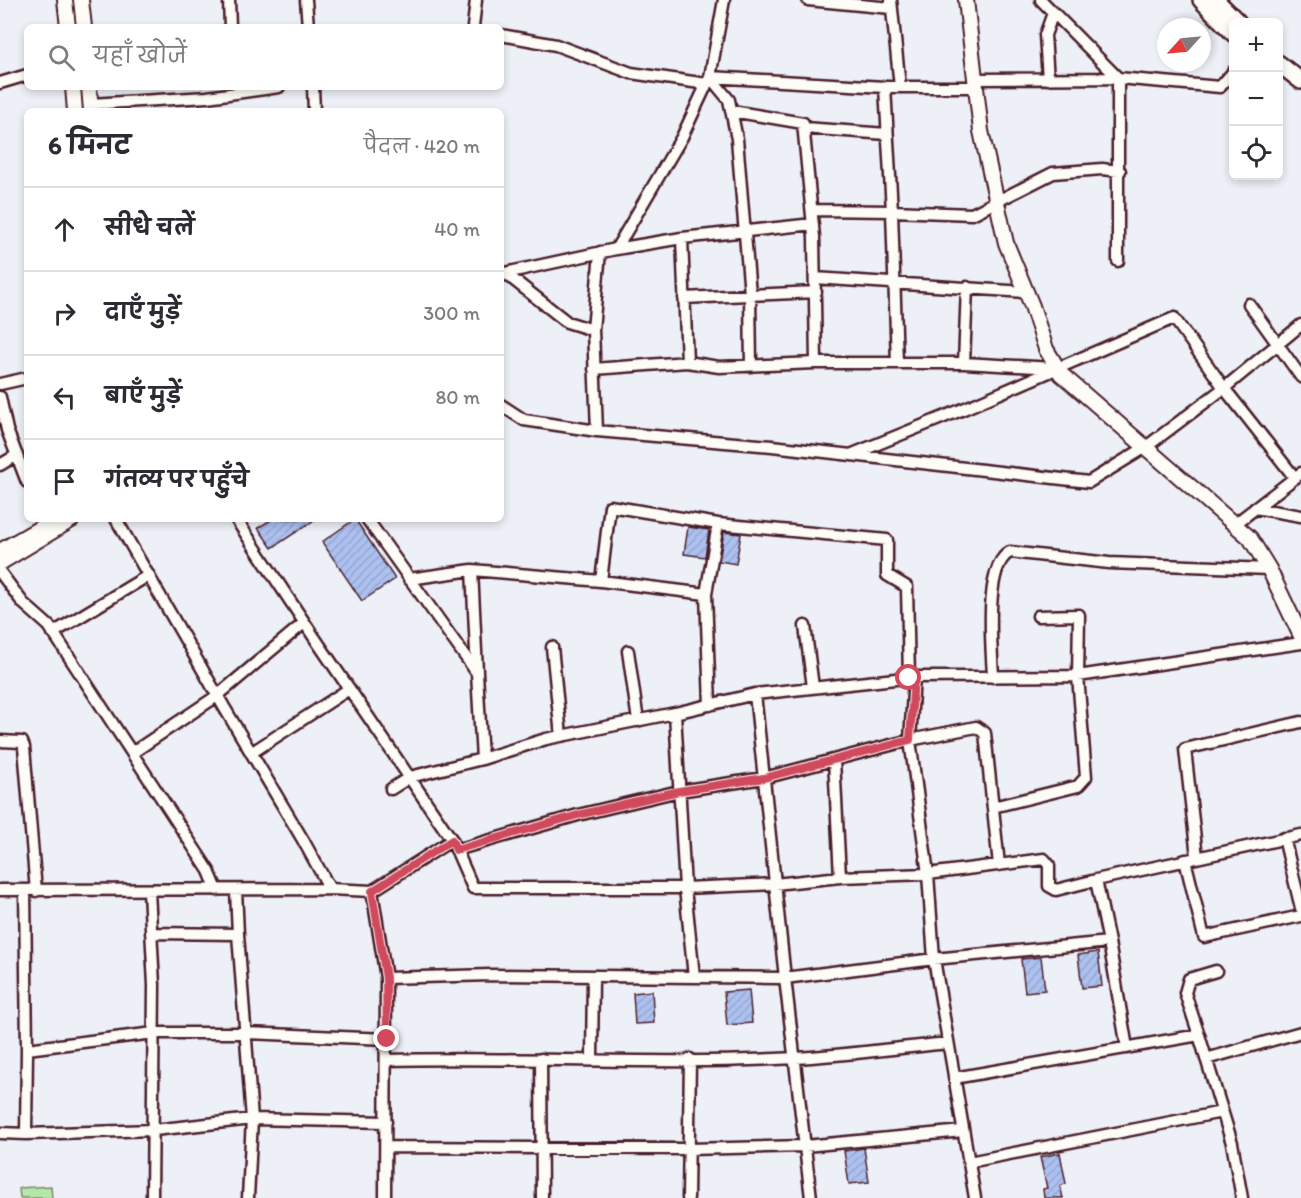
<!DOCTYPE html>
<html lang="hi">
<meta charset="utf-8">
<style>
body{margin:0;font-family:Itim,"Playpen Sans Deva",sans-serif;background:#f7f7f7;color:#2b2b33}
.controls{position:absolute;right:18px;top:18px;display:grid;overflow:hidden;border-radius:9px;box-shadow:0 3px 9px #0003}
.controls button{width:54px;height:54px;display:grid;place-items:center;padding:0;border:0;border-bottom:2px solid #e1e1e2;background:#fff;color:#2b2b33;font:30px sans-serif}
.compass{position:absolute;left:1157px;top:18px;width:54px;height:54px;border-radius:50%;background:#fff;box-shadow:0 3px 9px #0003;rotate:243deg}
.stop{position:absolute;width:18px;height:18px;margin:-14px;border:4px solid #d1495b;border-radius:50%;background:#fff}
.stop.end{background:#d1495b;border-color:#fff;box-shadow:0 2px 6px #0008}
.list{margin:0;padding:0;list-style:none}
h2{display:flex;justify-content:space-between;align-items:center;height:78px;margin:0;padding:0 24px;font-size:26px}
h2 small{font-size:20px;font-weight:400;color:#7c7c81}
.list li{display:grid;grid-template-columns:39px 1fr auto;gap:18px;align-items:center;box-sizing:border-box;height:84px;padding:0 24px;border-top:2px solid #e1e1e2}
.list b{display:block;font-size:22px;white-space:nowrap}
.list em{font-size:20px;font-style:normal;color:#7c7c81}
.icon{flex:none;width:33px;height:33px;fill:none;stroke:currentColor;stroke-width:2;stroke-linecap:round;stroke-linejoin:round}
.map{position:relative;flex:none;width:1301px;height:1198px;overflow:hidden}
.search{position:absolute;background:#fff;box-shadow:0 3px 9px #0003;left:24px;top:24px;width:480px;height:66px;display:flex;align-items:center;gap:15px;box-sizing:border-box;padding:0 21px;border-radius:9px;color:#7c7c81;font-size:22px}
.panel{position:absolute;background:#fff;box-shadow:0 3px 9px #0003;left:24px;top:108px;width:480px;height:414px;border-radius:9px}
.map>svg:first-child{display:block}
.park{fill:#b4e8aa;stroke:#7f846a;stroke-width:1.5}
.building{fill:url(#building-hatch);stroke:#4a1f2b;stroke-width:1.5}
.lines{fill:none;stroke-linecap:round;stroke-linejoin:round}
.minor-casing{stroke:#4a1f2b;stroke-width:15}
.tertiary-casing{stroke:#4a1f2b;stroke-width:18}
.secondary-casing{stroke:#4a1f2b;stroke-width:20}
.minor{stroke:#fdfcf7;stroke-width:10}
.tertiary{stroke:#fdfcf7;stroke-width:14}
.secondary{stroke:#fdfcf7;stroke-width:15}
.route{stroke:#d1495b;stroke-width:8}
</style>
<div class="map">
<svg width="1301" height="1198" viewBox="0 0 1301 1198">
<defs>
<pattern id="building-hatch" width="6" height="6" patternUnits="userSpaceOnUse" patternTransform="scale(1.5)"><rect width="6" height="6" fill="#acc1f0"/><path d="M-1 1l2-2M0 6l6-6M5 7l2-2" fill="none" stroke="#96a5ce"/></pattern>
</defs>
<rect width="100%" height="100%" fill="#edf0f6"/>
<filter id="ink" filterUnits="userSpaceOnUse"><feTurbulence type="fractalNoise" baseFrequency=".0167" numOctaves="2"/><feDisplacementMap in="SourceGraphic" scale="12" xChannelSelector="R" yChannelSelector="G"/><feConvolveMatrix kernelMatrix="1 2 1 2 8 2 1 2 1" color-interpolation-filters="sRGB"/></filter>
<g filter="url(#ink)">
<path class="park" d="M51 1186 52 1198H20L19 1188Z"/>
<path class="building" d="M272 519H316L272 548 258 528Z
M355 519 395 579 362 601 322 542Z
M688 527 709 530 705 557 684 554Z
M724 532 741 534 736 564 719 561Z
M1098 952 1102 986 1082 988 1078 955Z
M1041 957 1045 990 1025 992 1021 959Z
M749 990 752 1023 727 1025 724 992Z
M652 991 654 1023 635 1024 633 993Z
M864 1148 869 1182 849 1184 844 1151Z
M1060 1153 1066 1184 1060 1185 1063 1198H1044L1043 1189 1047 1188 1040 1157Z"/>
<g class="lines">
<g class="minor-casing">
<path id="minor" d="M229 0 230 27
M306 0 308 27
M808 0 891 8
M891 0 900 87
M1041 0 1118 78V261
M473 27 476 0
M501 35 556 45 631 73 707 84
M710 77 729 100 737 139 750 294 751 366
M710 77 885 87
M974 79 1118 78 1220 87 1234 71
M1048 79 1045 35 1053 13
M0 83 27 75
M313 87 314 111
M90 104 207 97 279 87
M732 111 803 123 814 237 816 363
M804 128 887 134
M812 210 892 211 972 214 1053 173 1102 169 1120 171
M682 238 687 362
M616 249 682 238 813 224
M505 273 616 249 682 137 710 77 724 0
M501 275 505 273 567 322 593 330 597 431 772 446 1089 482 1146 447 1228 385 1301 325
M815 278 1026 292
M684 298 816 292
M1249 304 1301 377
M593 330 600 252
M897 363 892 211 885 87H975
M964 363 967 287
M594 369 687 362 719 367 816 363H964L1054 368
M0 384 27 378
M0 397 7 430 27 482
M501 405 524 420 597 431
M853 454 961 410 1174 318 1224 388 1295 478
M0 465 17 455
M1255 508 1301 516
M116 519 224 707 303 840 330 889 372 891 386 978 491 975 785 978 755 694 914 677 1078 676 1301 643
M236 519 314 637 452 840 372 891
M367 519 477 673 482 759 410 777 391 789
M1235 524 1301 473
M472 570 601 581 706 594 718 524 887 540V575L907 587 909 678
M0 572 23 603 49 626 209 871 217 890
M409 579 472 570 477 672
M601 581 610 506 718 524
M706 594 710 705
M805 626 813 687
M53 633 149 575
M552 647 561 736
M628 651 638 721
M914 677 910 740 976 727 985 733 999 865
M993 677C992 649 983 566 1010 552L1109 563 1269 569
M0 741 22 742 24 747 36 891
M132 753 217 696 304 623
M251 753 349 689
M482 759 546 739 675 713
M834 760 840 877
M993 807 1078 786 1086 777 1078 676 1079 615 1038 616
M1284 838 1301 908
M452 840 473 888H685L775 884 840 877 928 874 910 740 764 778 679 791 578 815 456 850
M1197 857 1185 749 1301 722
M1185 860 1204 937 1301 916
M0 890 330 889
M25 890 27 1049 154 1033H246L387 1039
M236 890 238 934 252 1119 248 1198
M149 891 154 985 152 1198
M151 933 238 934
M1109 942 1127 1048
M694 977 685 888 675 713 755 694
M1199 1035 1185 993 1189 979 1216 971
M27 1049 26 1134 154 1130 252 1119 386 1122
M541 1059 542 1198
M1206 1059 1301 1032
M386 1060C522 1056 659 1066 795 1058 846 1055 897 1048 948 1043
M592 1060 593 976
M954 1078 1199 1035 1232 1143 1242 1198
M0 1133 26 1134
M386 1147 689 1149 805 1146 963 1131
M969 1162 1222 1112
M385 1198 386 978
M688 1198 690 1059
M811 1198 785 978 934 959 1109 942 1096 880 1301 835
M975 1198 934 959 928 874 1044 859 1049 865V886L1056 890 1096 880"/>
</g>
<g class="tertiary-casing">
<path id="tertiary" d="M65 0 68 27
M81 0 84 27
M966 0 981 131 1006 243 1032 306 1046 349 1061 374 1250 538 1269 569 1301 636
M73 87 75 111
M89 87 91 111
M0 551 45 525
M0 563 73 519"/>
</g>
<g class="secondary-casing">
<path id="secondary" d="M1201 0 1234 34
M1216 0 1238 22
M1278 63 1301 81"/>
</g>
<use href="#minor" class="minor"/>
<use href="#tertiary" class="tertiary"/>
<use href="#secondary" class="secondary"/>
</g>
</g>
<g class="lines" filter="url(#ink)">
<path class="route" d="M387 1039 386 978 372 891 452 840 456 850 578 815 679 791 764 778 910 740 914 677 909 678"/>
</g>
</svg>
<div class="controls">
<button>+</button>
<button>−</button>
<button><svg class="icon" aria-label="locate" viewBox="0 0 24 24"><circle cx="12" cy="12" r="6"/><path d="M12 2v4M12 18v4M2 12h4M18 12h4"/></svg></button>
</div>
<svg class="compass" viewBox="-18 -18 36 36"><path d="M0-13l5 13h-10z" fill="#e53935"/><path d="M0 13l5-13h-10z" fill="#7c7c81"/></svg>
<div class="stop" style="left:909px;top:678px"></div>
<div class="stop end" style="left:387px;top:1039px"></div>
<div class="search"><svg class="icon" aria-label="search" viewBox="0 0 24 24"><circle cx="10" cy="10" r="6"/><path d="M15 15l6 6"/></svg>यहाँ खोजें</div>
<section class="panel">
<h2>6 मिनट<small>पैदल · 420 m</small></h2>
<ul class="list">
<li><svg class="icon" aria-label="ahead" viewBox="0 0 24 24"><path d="M12 20V5M6 11l6-6 6 6"/></svg><div><b>सीधे चलें</b></div><em>40 m</em></li>
<li><svg class="icon" aria-label="right" viewBox="0 0 24 24"><path d="M7 20v-9h11M14 6l5 5-5 5"/></svg><div><b>दाएँ मुड़ें</b></div><em>300 m</em></li>
<li><svg class="icon" aria-label="left" viewBox="0 0 24 24"><path d="M17 20v-9H6M10 6l-5 5 5 5"/></svg><div><b>बाएँ मुड़ें</b></div><em>80 m</em></li>
<li><svg class="icon" aria-label="arrive" viewBox="0 0 24 24"><path d="M6 21V4h12l-3 4 3 4H6"/></svg><div><b>गंतव्य पर पहुँचे</b></div></li>
</ul>
</section>
</div>
